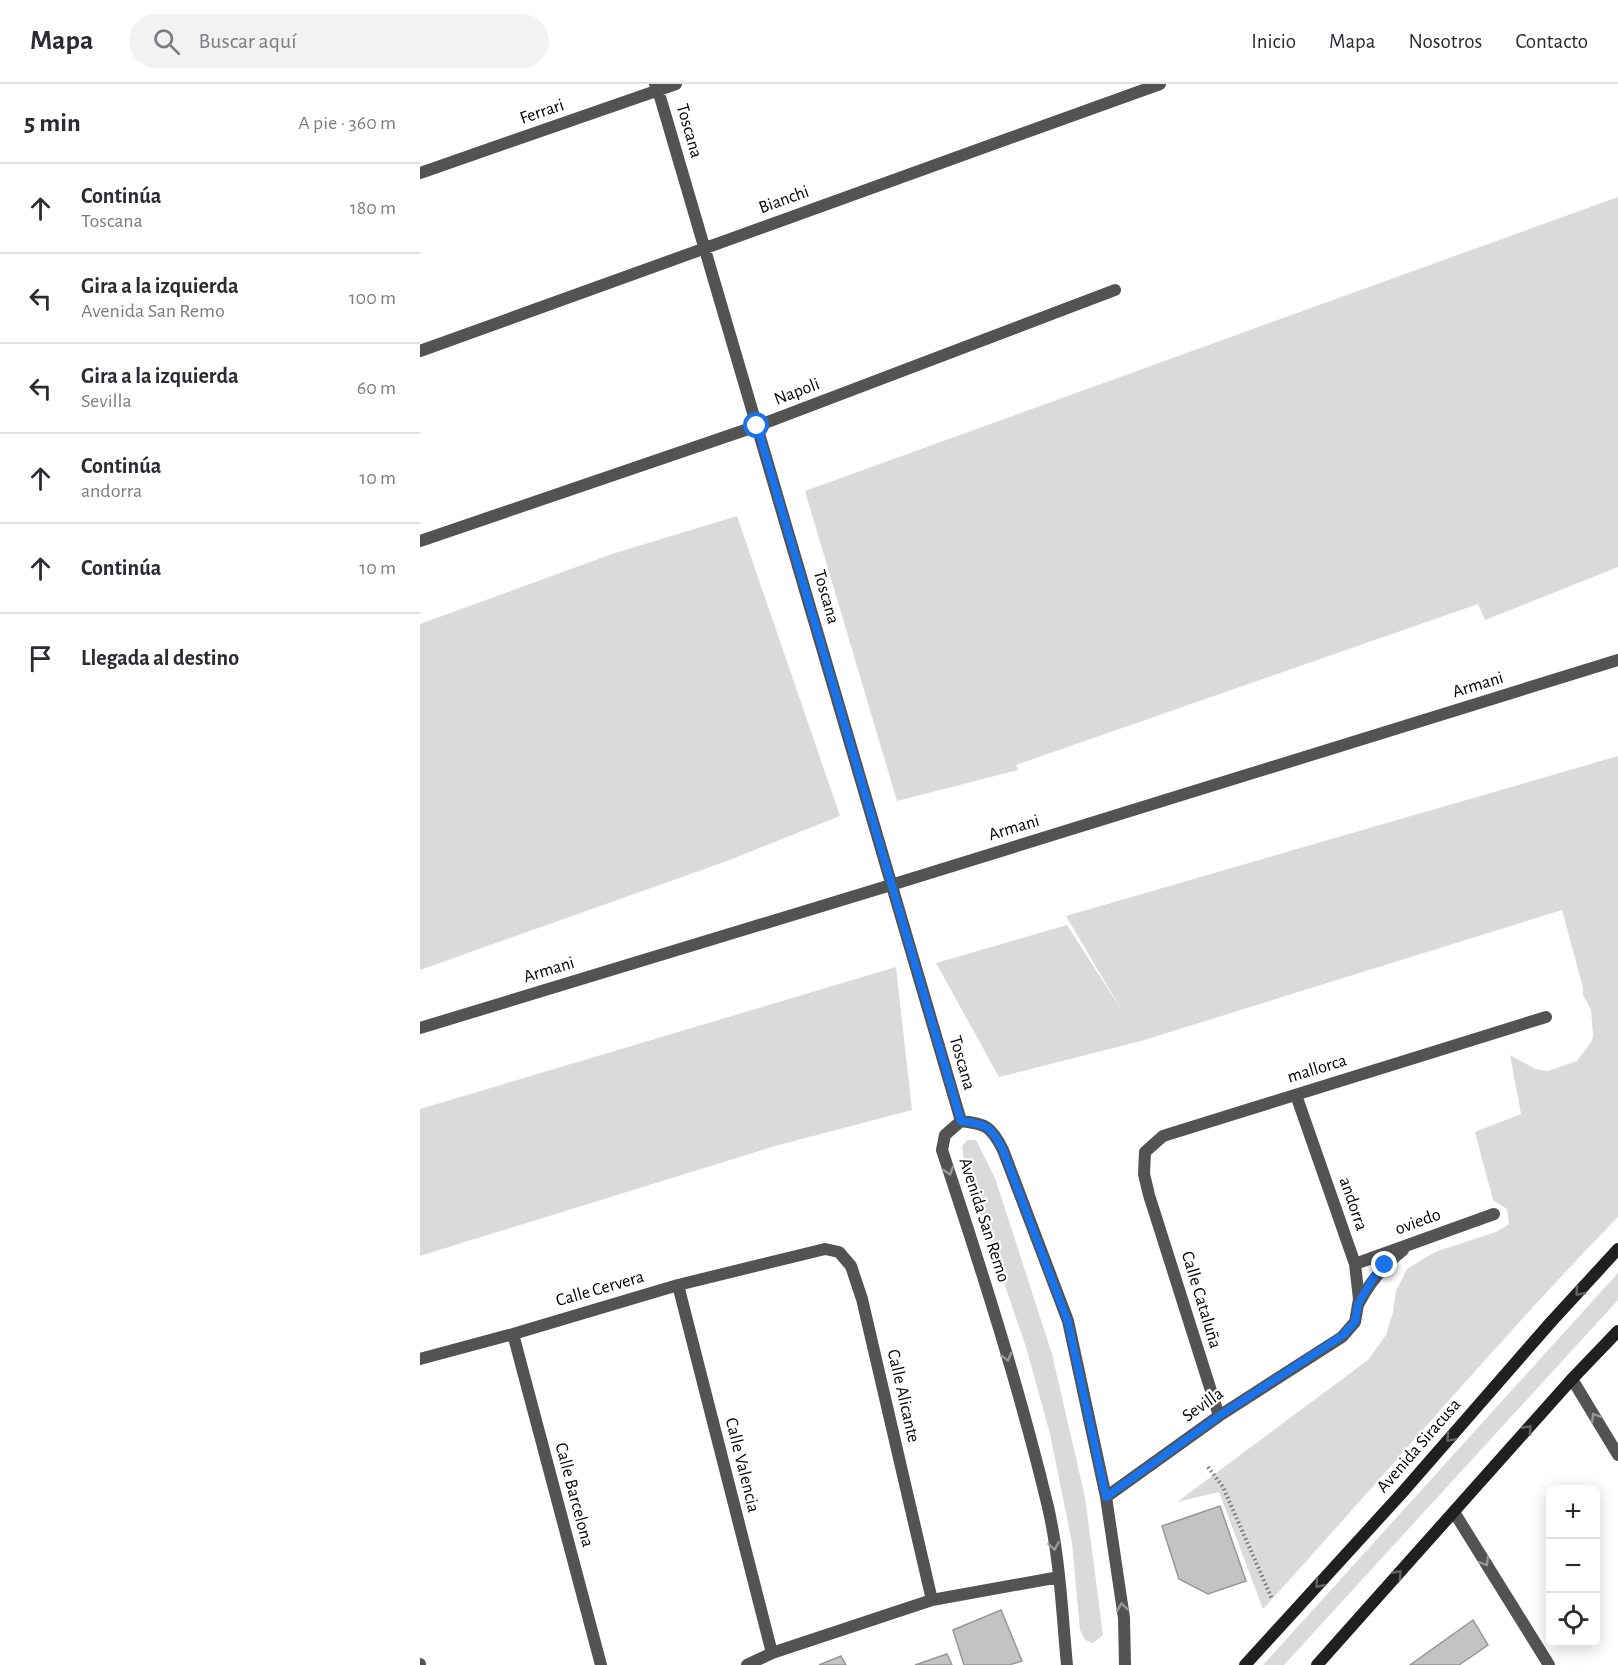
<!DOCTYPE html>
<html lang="es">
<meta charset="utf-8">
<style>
body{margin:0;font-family:"Alegreya Sans",sans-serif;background:#f2f2f3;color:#2b2b33}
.controls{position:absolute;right:18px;bottom:18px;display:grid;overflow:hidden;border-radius:9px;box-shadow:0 3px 15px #0003}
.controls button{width:54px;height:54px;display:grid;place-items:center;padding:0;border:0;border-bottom:2px solid #e1e1e2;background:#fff;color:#2b2b33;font:30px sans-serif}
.stop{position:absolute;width:18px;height:18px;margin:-14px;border:4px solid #1a73e8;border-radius:50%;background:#fff}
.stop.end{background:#1a73e8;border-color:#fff;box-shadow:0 2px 6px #0008}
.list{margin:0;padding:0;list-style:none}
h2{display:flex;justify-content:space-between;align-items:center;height:78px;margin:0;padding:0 24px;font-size:26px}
h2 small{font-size:20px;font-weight:400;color:#7c7c81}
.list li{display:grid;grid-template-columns:39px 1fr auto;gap:18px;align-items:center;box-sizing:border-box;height:90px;padding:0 24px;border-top:2px solid #e1e1e2}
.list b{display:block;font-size:22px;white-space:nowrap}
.list p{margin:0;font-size:20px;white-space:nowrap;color:#7c7c81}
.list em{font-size:20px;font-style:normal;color:#7c7c81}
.icon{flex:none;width:33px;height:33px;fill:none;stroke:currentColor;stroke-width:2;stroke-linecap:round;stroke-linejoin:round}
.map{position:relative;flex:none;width:1198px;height:1581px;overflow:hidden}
header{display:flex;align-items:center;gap:36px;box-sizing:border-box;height:84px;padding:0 30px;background:#fff;border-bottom:2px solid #e1e1e2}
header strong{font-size:28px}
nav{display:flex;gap:33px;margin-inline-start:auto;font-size:21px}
.search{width:420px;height:54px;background:#f2f2f3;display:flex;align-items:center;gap:15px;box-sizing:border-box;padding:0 21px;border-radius:33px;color:#7c7c81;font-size:22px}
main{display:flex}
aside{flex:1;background:#fff}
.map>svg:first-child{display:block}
.green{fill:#dadada}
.building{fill:#c3c3c3;stroke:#979797;stroke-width:1.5}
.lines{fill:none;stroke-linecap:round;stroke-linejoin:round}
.path{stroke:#757575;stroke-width:4;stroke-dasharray:1.5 3;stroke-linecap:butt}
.street{stroke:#535353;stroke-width:12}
.secondary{stroke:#202020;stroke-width:12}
.oneway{stroke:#989898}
.oneway2{stroke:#636363}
.route{stroke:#1a73e8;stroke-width:8}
.labels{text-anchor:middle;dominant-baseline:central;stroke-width:4.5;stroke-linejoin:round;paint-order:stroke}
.street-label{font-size:18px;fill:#000;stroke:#fff}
</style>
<header>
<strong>Mapa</strong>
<div class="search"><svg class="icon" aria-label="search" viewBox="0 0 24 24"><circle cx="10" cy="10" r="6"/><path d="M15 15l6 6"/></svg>Buscar aquí</div>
<nav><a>Inicio</a><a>Mapa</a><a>Nosotros</a><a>Contacto</a></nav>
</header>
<main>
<aside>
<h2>5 min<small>A pie · 360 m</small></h2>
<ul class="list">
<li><svg class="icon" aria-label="ahead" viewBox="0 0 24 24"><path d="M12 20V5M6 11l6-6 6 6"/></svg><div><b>Continúa</b><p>Toscana</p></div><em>180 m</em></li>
<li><svg class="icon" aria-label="left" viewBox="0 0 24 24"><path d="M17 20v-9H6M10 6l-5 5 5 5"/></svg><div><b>Gira a la izquierda</b><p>Avenida San Remo</p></div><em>100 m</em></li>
<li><svg class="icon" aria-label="left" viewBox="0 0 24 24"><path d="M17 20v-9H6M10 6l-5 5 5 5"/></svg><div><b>Gira a la izquierda</b><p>Sevilla</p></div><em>60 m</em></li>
<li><svg class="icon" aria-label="ahead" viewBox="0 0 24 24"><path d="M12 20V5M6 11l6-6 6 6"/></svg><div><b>Continúa</b><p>andorra</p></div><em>10 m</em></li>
<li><svg class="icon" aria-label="ahead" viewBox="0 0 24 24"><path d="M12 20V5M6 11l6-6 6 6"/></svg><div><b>Continúa</b></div><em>10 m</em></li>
<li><svg class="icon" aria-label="arrive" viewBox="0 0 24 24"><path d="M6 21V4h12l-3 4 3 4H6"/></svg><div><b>Llegada al destino</b></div></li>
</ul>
</aside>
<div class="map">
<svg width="1198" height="1581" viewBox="0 0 1198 1581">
<rect width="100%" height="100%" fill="#fff"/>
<path class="green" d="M1198 113V483L1065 536 1058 520 596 681 598 686 477 717 385 407Z
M317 432 420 732 307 777 0 886V540L192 470Z
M1198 672V1133C1075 1259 962 1395 843 1525L799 1408 757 1418 948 1276 966 1251 973 1228 976 1207 987 1185 1015 1168 1076 1148 1089 1140 1087 1125 1073 1116 1055 1048 1101 1030 1090 971 1115 985 1128 987 1157 977 1172 957 1173 951 1171 926 1163 911V904L1142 826 721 957 579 993 516 879 647 841 704 930 646 832Z
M476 883 492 1026 355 1062 0 1172V1025Z
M547 1056H556L575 1094 632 1270 665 1413 683 1551 673 1559 665 1556 660 1546 652 1459 630 1350 606 1263 545 1085 542 1062Z
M1198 1189V1216L864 1581H843Z"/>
<path class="building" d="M800 1422 826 1497 788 1510 759 1495 742 1442Z
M581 1526 602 1577 589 1581H544L533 1546Z
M1053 1536 1068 1561 1039 1581H990Z
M527 1570 532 1581H495Z
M421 1572 426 1581H399Z"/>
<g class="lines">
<path class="path" d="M788 1383 803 1403 852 1515"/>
<path class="street" d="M235 0 241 16 541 1037
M0 89 256 0
M0 267 740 0
M0 457 337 342 695 206
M0 944 471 801 1198 576
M541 1037C566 1040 571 1042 583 1066L648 1237 686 1413 704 1534 705 1581
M541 1037 525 1051 522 1066C561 1184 599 1302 628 1423 640 1475 642 1529 647 1581
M935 1180 1074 1130
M258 1201 352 1569
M939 1219C950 1198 964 1181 983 1166
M93 1250 181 1581
M0 1275 93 1250 258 1201 405 1165 419 1168 431 1182 442 1215 512 1516
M1152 1295 1198 1371
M799 1332 729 1111 724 1090 725 1068 743 1052 1126 933
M686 1413 799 1332 922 1253 935 1238 939 1215 935 1180 876 1011
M1034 1428 1129 1581
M0 1580V1581
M327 1581 352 1569 512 1516 639 1493"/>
<path class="secondary" d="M825 1581 981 1410 1131 1238 1198 1165
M897 1581 1152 1295 1198 1247"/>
</g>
<defs><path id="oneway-chevron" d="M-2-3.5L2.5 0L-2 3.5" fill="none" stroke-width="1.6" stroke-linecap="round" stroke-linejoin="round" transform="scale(1.5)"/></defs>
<g class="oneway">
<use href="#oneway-chevron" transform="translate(529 1087) rotate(72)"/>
<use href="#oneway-chevron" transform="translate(587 1273) rotate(75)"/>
<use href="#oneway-chevron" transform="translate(1175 1333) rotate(-121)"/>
<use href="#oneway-chevron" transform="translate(634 1462) rotate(81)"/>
<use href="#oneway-chevron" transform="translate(1065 1478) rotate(58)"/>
<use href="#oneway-chevron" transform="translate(702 1523) rotate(-98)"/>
</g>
<g class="oneway2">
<use href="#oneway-chevron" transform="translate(1159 1208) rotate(132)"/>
<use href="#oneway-chevron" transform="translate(1108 1345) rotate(-48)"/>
<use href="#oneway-chevron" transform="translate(1030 1354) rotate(131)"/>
<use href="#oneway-chevron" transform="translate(978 1490) rotate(-48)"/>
<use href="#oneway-chevron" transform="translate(899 1500) rotate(132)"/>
</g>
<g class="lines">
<path class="route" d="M337 342 541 1037C566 1040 571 1042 583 1066L648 1238 686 1413 799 1332 922 1252 935 1238 938 1220 954 1193 965 1181"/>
</g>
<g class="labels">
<g class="street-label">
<text transform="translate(122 28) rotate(-19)">Ferrari</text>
<text transform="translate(269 47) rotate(74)">Toscana</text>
<text transform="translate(364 116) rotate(-20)">Bianchi</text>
<text transform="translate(377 308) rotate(-21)">Napoli</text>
<text transform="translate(406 513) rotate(74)">Toscana</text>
<text transform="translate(1058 601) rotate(-17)">Armani</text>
<text transform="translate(594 744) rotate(-17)">Armani</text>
<text transform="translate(129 886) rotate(-17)">Armani</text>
<text transform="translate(542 979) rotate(74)">Toscana</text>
<text transform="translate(897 985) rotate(-17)">mallorca</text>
<text transform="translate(933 1120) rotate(71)">andorra</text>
<text transform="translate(564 1136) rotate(72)">Avenida San Remo</text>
<text transform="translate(998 1138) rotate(-20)">oviedo</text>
<text transform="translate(180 1205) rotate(-16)">Calle Cervera</text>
<text transform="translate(781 1216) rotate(73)">Calle Cataluña</text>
<text transform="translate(483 1312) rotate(77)">Calle Alicante</text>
<text transform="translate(783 1321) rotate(-35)">Sevilla</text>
<text transform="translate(999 1362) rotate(-49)">Avenida Siracusa</text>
<text transform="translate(322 1381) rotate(76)">Calle Valencia</text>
<text transform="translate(154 1411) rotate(75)">Calle Barcelona</text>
</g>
</g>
</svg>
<div class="controls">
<button>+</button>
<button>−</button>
<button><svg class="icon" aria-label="locate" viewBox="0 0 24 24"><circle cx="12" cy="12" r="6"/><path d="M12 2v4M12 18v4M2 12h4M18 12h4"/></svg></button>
</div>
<div class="stop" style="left:337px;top:342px"></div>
<div class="stop end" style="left:965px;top:1181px"></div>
</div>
</main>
